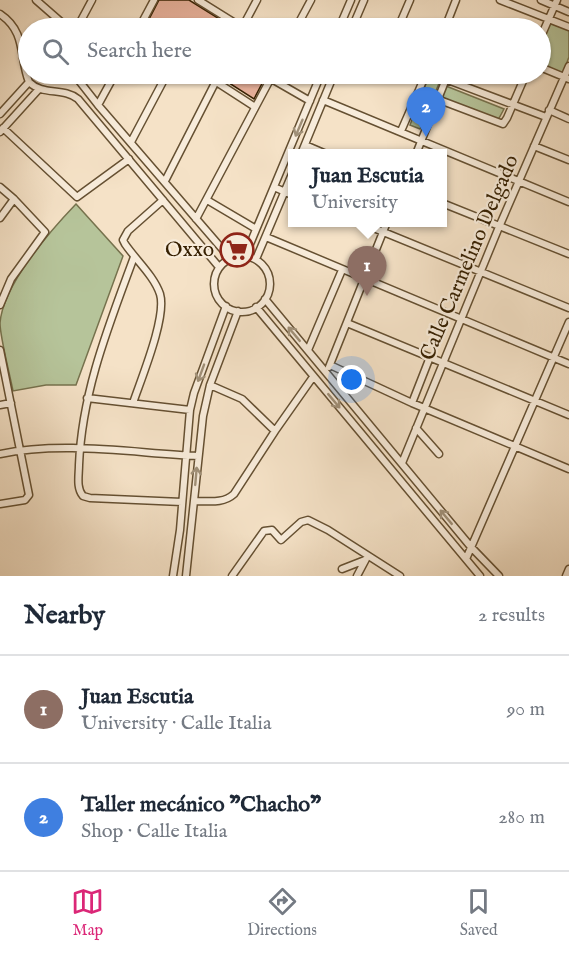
<!DOCTYPE html>
<meta charset="utf-8">
<style>
body{margin:0;font-family:"IM FELL English",serif;background:#f6f6f7;color:#1f2937}
.you{position:absolute;left:352px;top:380px;width:21px;height:21px;margin:-15px;border:4px solid #fff;border-radius:50%;background:#1a73e8;box-shadow:0 0 0 9px #1a73e833}
.badge{display:grid;place-items:center;width:39px;height:39px;border-radius:50%;background:#db2777;color:#fff;font-size:20px;font-weight:700}
.pin{position:absolute;translate:-50% -50px;filter:drop-shadow(0 2px 3px #0008)}
.pin::after{content:'';position:absolute;top:32px;width:21px;height:18px;background:inherit;clip-path:polygon(0 0,100% 0,50% 100%)}
.popup{position:absolute;left:288px;top:149px;width:159px;height:78px;box-sizing:border-box;display:grid;place-content:center;border-radius:0px;background:#fff;filter:drop-shadow(0 2px 4px #0005);font-size:20px;white-space:nowrap;color:#747a83}
.popup b{font-size:22px;color:#1f2937}
.popup::after{content:'';position:absolute;left:50%;top:100%;margin-left:-12px;border:12px solid transparent;border-top-color:#fff}
.list{margin:0;padding:0;list-style:none}
h2{display:flex;justify-content:space-between;align-items:center;height:78px;margin:0;padding:0 24px;font-size:26px}
h2 small{font-size:20px;font-weight:400;color:#747a83}
.list li{display:grid;grid-template-columns:39px 1fr auto;gap:18px;align-items:center;box-sizing:border-box;height:108px;padding:0 24px;border-top:2px solid #e0e1e3}
.list b{display:block;font-size:22px;white-space:nowrap}
.list p{margin:0;font-size:20px;white-space:nowrap;color:#747a83}
.list em{font-size:20px;font-style:normal;color:#747a83}
.icon{flex:none;width:33px;height:33px;fill:none;stroke:currentColor;stroke-width:2;stroke-linecap:round;stroke-linejoin:round}
.map{position:relative;flex:none;width:569px;height:576px;overflow:hidden}
.search{position:absolute;background:#fff;box-shadow:0 2px 4px #0004;left:18px;right:18px;top:18px;height:66px;display:flex;align-items:center;gap:15px;box-sizing:border-box;padding:0 21px;border-radius:33px;color:#747a83;font-size:22px}
.sheet{height:294px;background:#fff}
nav{display:flex;justify-content:space-around;align-items:center;box-sizing:border-box;height:84px;border-top:2px solid #e0e1e3;background:#fff;font-size:16px;color:#747a83}
nav a{display:grid;justify-items:center;gap:3px}
nav .on{color:#db2777}
.map>svg:first-child{display:block}
.green{fill:#b6c49a;stroke:#76724d;stroke-width:1.5}
.building{fill:#e9b29d;stroke:#351f00;stroke-width:1.5}
.lines{fill:none;stroke-linecap:round;stroke-linejoin:round}
.minor-casing{stroke:#655032;stroke-width:9}
.minor{stroke:#f8ecdb;stroke-width:6}
.oneway{stroke:#a09078}
.labels{text-anchor:middle;dominant-baseline:central;stroke-width:4.5;stroke-linejoin:round;paint-order:stroke}
.poi-label{font-size:21px;fill:#351f00;stroke:#f8ecdb;text-anchor:end}
.street-label{font-size:21px;fill:#351f00;stroke:#f8ecdb}
</style>
<div class="map">
<svg width="569" height="576" viewBox="0 0 569 576">
<rect width="100%" height="100%" fill="#f5e2c7"/>
<filter id="stains"><feTurbulence type="fractalNoise" baseFrequency=".00333" numOctaves="4"/><feColorMatrix values="0 0 0 0 .2 0 0 0 0 .09 0 0 0 0 .02 0 0 0 .5 -.17"/></filter>
<radialGradient id="worn" r=".72"><stop offset=".6" stop-color="#630" stop-opacity="0"/><stop offset="1" stop-color="#630" stop-opacity=".3"/></radialGradient>
<path class="green" d="M550 23 569 30V57L562 75 541 66V44Z
M429 76 440 81 420 129 410 125Z
M446 86 504 109 498 120 441 97Z
M76 204 123 256 76 385H46L13 391C10 375 0 337 0 323 3 285 50 231 76 204Z"/>
<path class="building" d="M159 0H189L234 28H147L145 27Z
M215 74H267L254 99Z"/>
<g class="lines">
<g class="minor-casing">
<path id="minor" d="M36 0 68 28
M198 0 243 28
M500 0 569 27
M541 0 569 12
M0 14C27 32 19 58 29 82 43 96 63 87 78 99L219 267
M77 28 92 0
M139 28 154 0
M242 28 257 0
M296 28 311 0
M339 28 351 0
M352 28 364 0
M398 28 410 0
M445 28 456 0
M540 39 557 0
M540 67 569 79
M75 74 80 82 98 105 230 258
M204 74 255 107
M432 74 546 117
M270 78 310 101
M437 99 503 124 507 118 526 74
M323 100 569 202
M98 105 115 74
M549 110 569 119
M0 114 29 82
M3 128 77 197 129 159
M401 131 426 74
M0 132 39 89
M131 142 167 74
M305 145 326 154
M534 146 569 160
M301 154 334 74
M416 154 446 79
M165 181 216 81
M0 187 14 199 45 232 11 279 0 305
M274 187 292 195
M207 200 256 229
M442 203 569 254
M0 218 14 199
M196 219 273 74
M359 222 569 308
M266 237 569 364
M245 256 321 74
M214 284a28 28 0 1 1 56 0a28 28 0 1 1-56 0Z
M134 257C109 325 82 391 79 465 79 475 76 488 83 496L90 498 182 502
M256 259 292 174
M265 299 471 547 499 576
M256 307 480 576
M347 323 569 415
M0 350 29 495 25 500 0 504
M308 350 342 270
M330 365 412 403 569 469
M329 367 387 222
M210 385 242 399 275 431
M87 398 190 410
M133 403C141 379 167 317 160 294 154 276 136 260 125 244L123 240 128 231 163 200
M412 403 430 357
M0 405 11 403
M416 428 439 454
M0 454C64 441 133 453 198 456
M402 463 499 227 569 66
M194 501C209 501 223 504 234 494L275 431 313 377
M466 559 569 322
M342 569 365 560
M173 576 180 530 190 410 194 393 226 306
M186 576 203 416 210 385 238 311
M232 576 264 531 272 530 281 540 301 522 308 520 328 530 400 576
M357 576 366 559
M566 576 569 569"/>
</g>
<use href="#minor" class="minor"/>
</g>
<defs><path id="oneway-shaft" d="M-6 0H5M1.5-3L5.5 0L1.5 3" fill="none" stroke-width="1.6" stroke-linecap="round" stroke-linejoin="round" transform="scale(1.5)"/></defs>
<g class="oneway">
<use href="#oneway-shaft" transform="translate(299 128) rotate(113)"/>
<use href="#oneway-shaft" transform="translate(294 334) rotate(-130)"/>
<use href="#oneway-shaft" transform="translate(201 373) rotate(110)"/>
<use href="#oneway-shaft" transform="translate(334 401) rotate(50)"/>
<use href="#oneway-shaft" transform="translate(196 476) rotate(-85)"/>
<use href="#oneway-shaft" transform="translate(446 517) rotate(-130)"/>
</g>
<defs>
<g id="supermarket-ring" transform="scale(1.725)"><circle r="9.5" fill="#f8ecdb" stroke="#8f2418" stroke-width="1.5"/><path d="M-6-5.5h2.5l.6 2H6L4.5 2H-2.5L-4.4-4H-6ZM-1.5 3.2a1.3 1.3 0 1 0 .1 0ZM3 3.2a1.3 1.3 0 1 0 .1 0Z" fill="#8f2418"/></g>
</defs>
<g fill-rule="evenodd">
<use href="#supermarket-ring" x="237" y="250"/>
</g>
<g class="labels">
<g class="poi-label">
<text x="214" y="250">Oxxo</text>
</g>
<g class="street-label">
<text transform="translate(470 258) rotate(-67)">Calle Carmelino Delgado</text>
</g>
</g>
<rect width="100%" height="100%" filter="url(#stains)"/>
<rect width="100%" height="100%" fill="url(#worn)"/>
</svg>
<div class="you"></div>
<div class="pin badge" style="left:367px;top:296px;background:#8d6e63">1</div>
<div class="popup"><b>Juan Escutia</b>University</div>
<div class="pin badge" style="left:426px;top:137px;background:#3f7fe0">2</div>
<div class="search"><svg class="icon" aria-label="search" viewBox="0 0 24 24"><circle cx="10" cy="10" r="6"/><path d="M15 15l6 6"/></svg>Search here</div>
</div>
<section class="sheet">
<h2>Nearby<small>2 results</small></h2>
<ul class="list">
<li><span class="badge" style="background:#8d6e63">1</span><div><b>Juan Escutia</b><p>University · Calle Italia</p></div><em>90 m</em></li>
<li><span class="badge" style="background:#3f7fe0">2</span><div><b>Taller mecánico &quot;Chacho&quot;</b><p>Shop · Calle Italia</p></div><em>280 m</em></li>
</ul>
</section>
<nav>
<a class="on"><svg class="icon" aria-label="map" viewBox="0 0 24 24"><path d="M3 6l6-2 6 2 6-2v14l-6 2-6-2-6 2zM9 4v14M15 6v14"/></svg>Map</a>
<a><svg class="icon" aria-label="directions" viewBox="0 0 24 24"><path d="M12 3l9 9-9 9-9-9zM9 14v-3h6M13 9l2 2-2 2"/></svg>Directions</a>
<a><svg class="icon" aria-label="saved" viewBox="0 0 24 24"><path d="M7 4h10v16l-5-4-5 4z"/></svg>Saved</a>
</nav>
